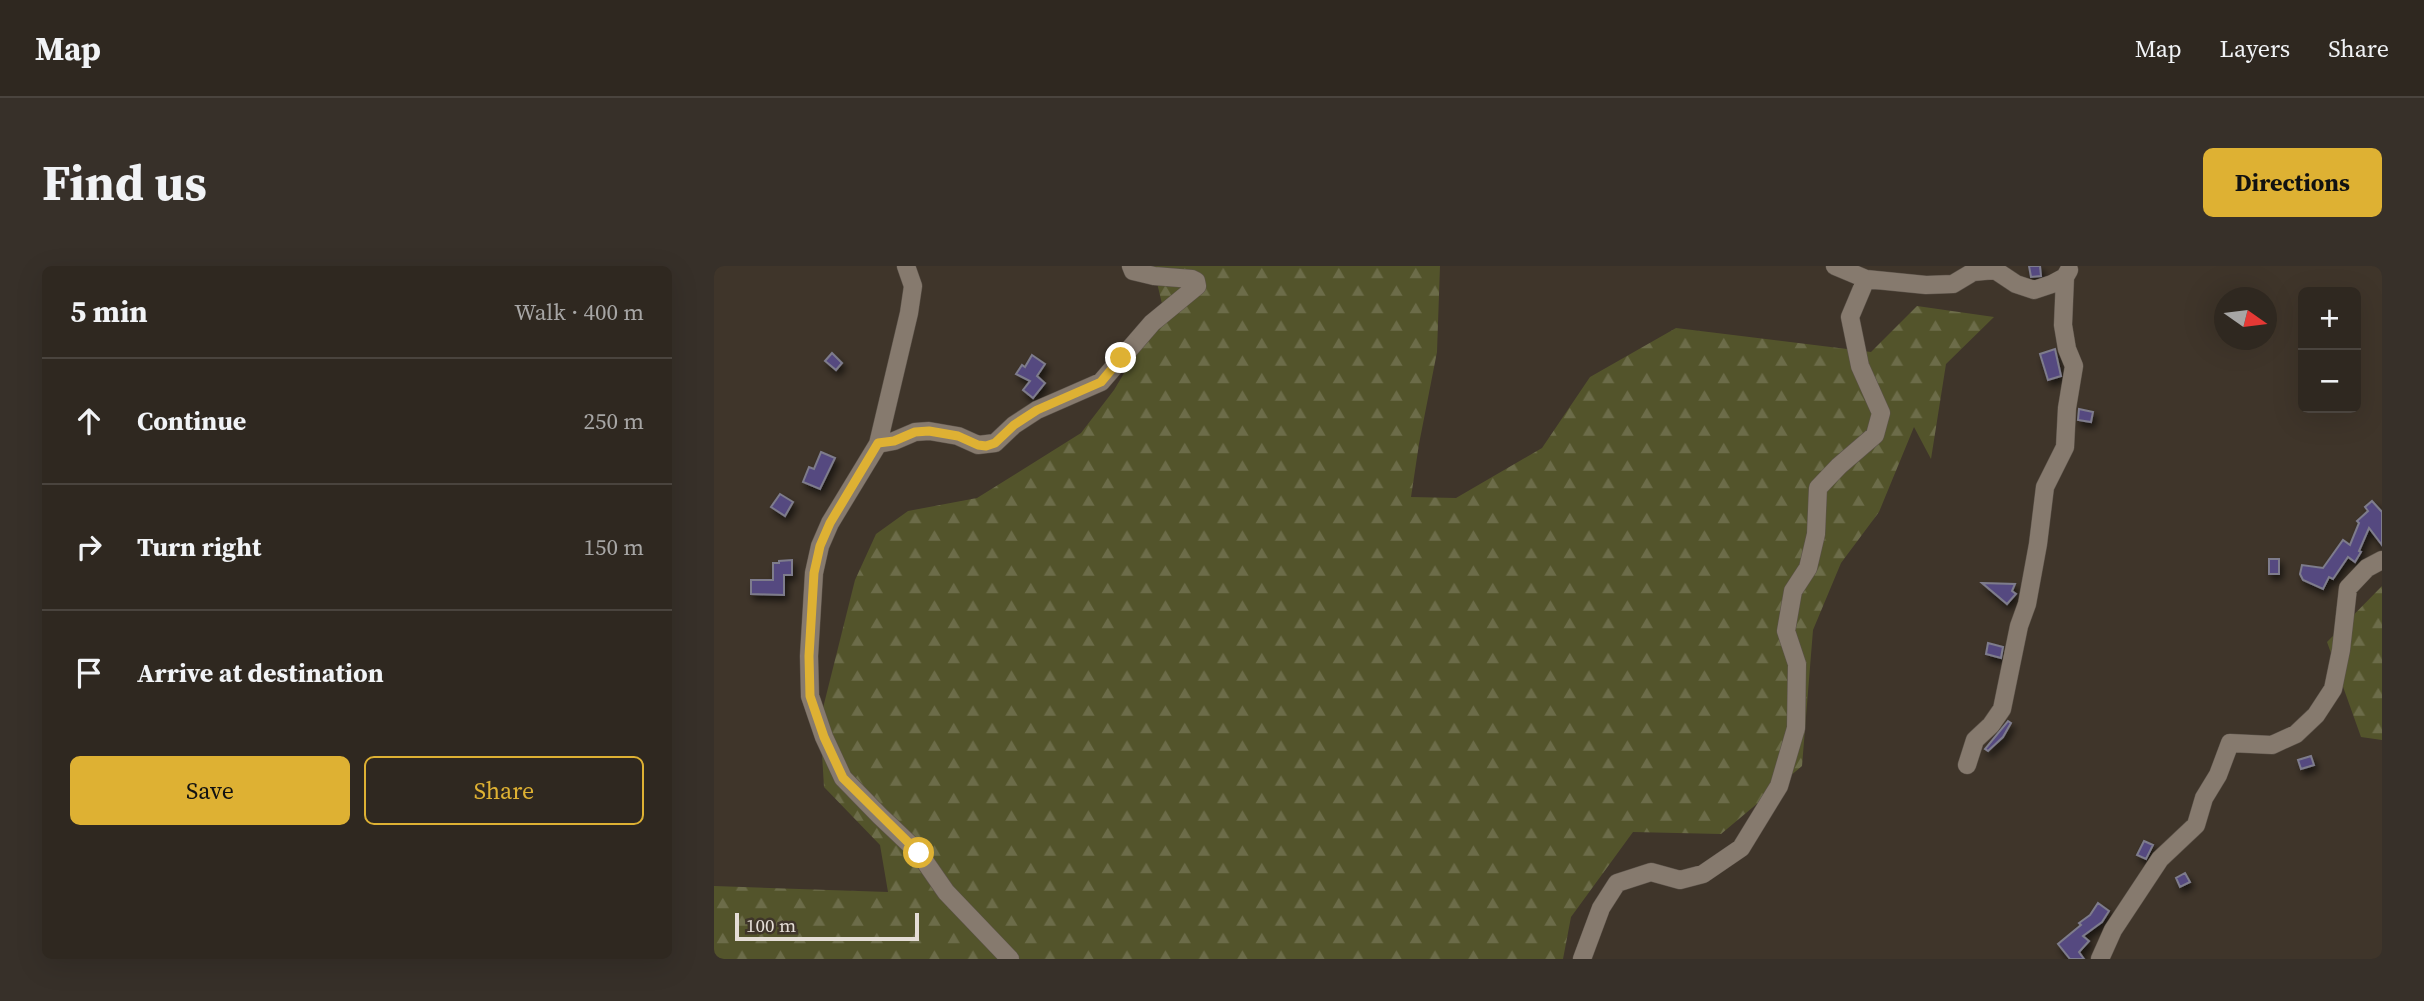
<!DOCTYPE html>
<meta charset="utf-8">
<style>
body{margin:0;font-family:"Source Serif 4",serif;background:#373029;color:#f1f3f6}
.controls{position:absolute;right:21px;top:21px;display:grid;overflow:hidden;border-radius:10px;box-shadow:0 7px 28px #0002}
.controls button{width:63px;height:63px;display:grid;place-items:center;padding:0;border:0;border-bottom:2px solid #4a443e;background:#2f2820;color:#f1f3f6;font:35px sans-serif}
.compass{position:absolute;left:1500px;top:21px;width:63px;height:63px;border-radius:50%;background:#2f2820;box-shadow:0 7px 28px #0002;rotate:104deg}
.scale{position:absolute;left:21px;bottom:18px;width:184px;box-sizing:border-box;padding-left:7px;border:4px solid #e4ddd6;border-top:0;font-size:19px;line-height:24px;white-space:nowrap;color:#e4ddd6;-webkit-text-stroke:5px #3f352a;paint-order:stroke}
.stop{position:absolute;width:21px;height:21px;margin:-16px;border:5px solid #deb133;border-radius:50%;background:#fff}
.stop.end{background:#deb133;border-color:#fff;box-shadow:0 2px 7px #0008}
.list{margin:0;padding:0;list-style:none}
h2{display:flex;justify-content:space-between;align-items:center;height:91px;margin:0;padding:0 28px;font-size:30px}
h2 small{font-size:23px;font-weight:400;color:#a7a6a5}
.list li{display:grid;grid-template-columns:46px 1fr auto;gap:21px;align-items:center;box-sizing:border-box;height:126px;padding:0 28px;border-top:2px solid #4a443e}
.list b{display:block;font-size:26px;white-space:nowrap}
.list em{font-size:23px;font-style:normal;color:#a7a6a5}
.actions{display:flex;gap:14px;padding:21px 28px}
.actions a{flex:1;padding:16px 0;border:2px solid #deb133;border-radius:10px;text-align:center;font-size:24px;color:#deb133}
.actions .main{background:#deb133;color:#111}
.icon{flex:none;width:38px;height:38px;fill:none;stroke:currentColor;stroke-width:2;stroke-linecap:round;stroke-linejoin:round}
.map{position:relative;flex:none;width:1668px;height:693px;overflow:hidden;border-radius:10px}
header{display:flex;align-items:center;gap:42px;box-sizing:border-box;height:98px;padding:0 35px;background:#2f2820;border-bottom:2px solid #4a443e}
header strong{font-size:33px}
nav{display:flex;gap:38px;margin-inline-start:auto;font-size:24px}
.intro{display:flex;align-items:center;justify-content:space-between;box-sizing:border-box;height:168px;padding:0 42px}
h1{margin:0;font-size:49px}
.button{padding:18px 32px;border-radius:10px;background:#deb133;color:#111;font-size:24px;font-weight:700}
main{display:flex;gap:42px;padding:0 42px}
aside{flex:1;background:#2f2820;border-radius:10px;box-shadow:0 7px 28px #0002}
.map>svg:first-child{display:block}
.forest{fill:url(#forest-firs)}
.building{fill:#554a80;stroke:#7e7c8c;stroke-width:2;filter:url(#shadow)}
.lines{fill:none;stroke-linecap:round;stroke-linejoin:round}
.minor-casing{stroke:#5b5249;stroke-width:19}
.minor{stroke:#867a6e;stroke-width:18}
.route{stroke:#deb133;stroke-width:9}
</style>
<header>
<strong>Map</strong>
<nav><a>Map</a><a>Layers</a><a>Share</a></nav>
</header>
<div class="intro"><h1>Find us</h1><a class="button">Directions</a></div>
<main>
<aside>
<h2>5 min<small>Walk · 400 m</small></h2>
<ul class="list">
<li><svg class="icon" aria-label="ahead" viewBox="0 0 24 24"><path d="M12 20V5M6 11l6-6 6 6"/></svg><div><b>Continue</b></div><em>250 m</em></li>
<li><svg class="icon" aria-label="right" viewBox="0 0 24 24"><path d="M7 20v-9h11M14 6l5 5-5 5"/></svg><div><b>Turn right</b></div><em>150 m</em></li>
<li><svg class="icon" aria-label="arrive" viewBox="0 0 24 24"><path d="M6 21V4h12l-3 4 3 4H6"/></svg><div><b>Arrive at destination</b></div></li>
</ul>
<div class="actions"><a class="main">Save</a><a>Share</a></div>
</aside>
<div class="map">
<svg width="1668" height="693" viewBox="0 0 1668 693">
<defs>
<pattern id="forest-firs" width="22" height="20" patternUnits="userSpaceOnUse" patternTransform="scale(1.75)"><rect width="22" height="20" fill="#53542b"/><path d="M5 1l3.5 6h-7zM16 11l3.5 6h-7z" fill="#6c6c49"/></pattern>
<filter id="shadow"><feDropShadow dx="3" dy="5" stdDeviation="3.5" flood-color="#0009"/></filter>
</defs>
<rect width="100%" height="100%" fill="#3f352a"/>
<path class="forest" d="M439 0H726L723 86 705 178 697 231 742 232 828 182 876 111 962 62 1157 86 1203 40 1280 51 1232 98 1217 193 1200 161 1165 246 1127 297 1099 364 1088 500 1007 568 919 566 857 651 849 693H0V620L174 626 166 579 110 521 106 454 141 314 162 268 194 245 263 232 367 167 400 124 449 42Z
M1668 320V474L1647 471 1613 376Z"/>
<path class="building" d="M1315 0H1326L1327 10 1317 11Z
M1341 83 1347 110 1334 114 1326 88Z
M118 87 128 97 122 104 111 95Z
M318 89 331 98 323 110 331 117 319 132 309 124 316 115 302 108 308 99 311 101Z
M1365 143 1379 146 1377 156 1364 154Z
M107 186 121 192 106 223 89 216 95 201 100 203Z
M66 228 79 236 71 250 57 241Z
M1658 235 1668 246V279L1655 262 1645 285 1647 286 1641 296 1634 291 1619 313 1615 311 1609 323 1589 314 1586 308 1588 299 1609 302 1629 274 1636 279 1645 257 1643 255 1654 245 1651 241Z
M1555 293H1565V308H1555Z
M78 294V309H70V329L37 328V314H59V297H65V295Z
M1268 317 1301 318 1298 325 1302 328 1293 338Z
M1274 377 1289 381 1287 392 1272 388Z
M1294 455 1297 457 1289 471 1274 485 1271 483Z
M1597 490 1600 499 1587 503 1584 494Z
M1430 575 1439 579 1432 593 1423 589Z
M1471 607 1476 616 1466 621 1462 612Z
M1384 637 1395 645 1388 656 1369 670 1375 675 1365 686 1370 693H1356L1344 678 1367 659 1365 657 1376 649Z"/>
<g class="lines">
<g class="minor-casing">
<path id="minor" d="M192 0 199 20 195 47 164 178 116 257 106 280 100 307 95 390 96 430 110 471 129 512 166 550 205 587 232 626 296 693
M1121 0 1152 13 1212 19 1239 18 1259 6 1281 4 1302 18 1320 24 1338 18 1351 11 1355 4
M164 178 180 175 201 166 215 165 244 170 264 179 281 177 300 159 323 144 387 116 438 57 483 20 482 15 478 13 440 10 419 5 417 0
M1253 499 1261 474 1277 459 1288 443 1305 360 1313 338 1324 278 1331 221 1351 181 1353 142 1360 100 1353 83 1349 59 1351 11
M868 693 887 642 903 617 937 606 966 614 989 608 1027 582 1065 520 1082 462 1083 398 1072 365 1079 325 1094 302 1102 268 1104 222 1125 200 1161 169 1167 147 1146 100 1136 51 1152 13
M1386 693 1399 664 1446 593 1482 559 1490 532 1504 509 1516 477 1558 479 1582 468 1602 449 1619 423 1627 384 1634 322 1653 302 1668 294"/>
</g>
<use href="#minor" class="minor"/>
</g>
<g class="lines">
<path class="route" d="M205 587 129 512 110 471 96 430 95 390 100 307 106 280 116 257 164 177 180 175 201 166 215 165 244 170 264 179 272 180 281 177 300 159 323 144 387 116 407 92"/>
</g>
</svg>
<div class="controls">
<button>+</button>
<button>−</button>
</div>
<svg class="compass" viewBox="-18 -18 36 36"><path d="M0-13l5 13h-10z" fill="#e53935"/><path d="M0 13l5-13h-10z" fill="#a7a6a5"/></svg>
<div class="scale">100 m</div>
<div class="stop" style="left:205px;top:587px"></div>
<div class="stop end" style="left:407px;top:92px"></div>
</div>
</main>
